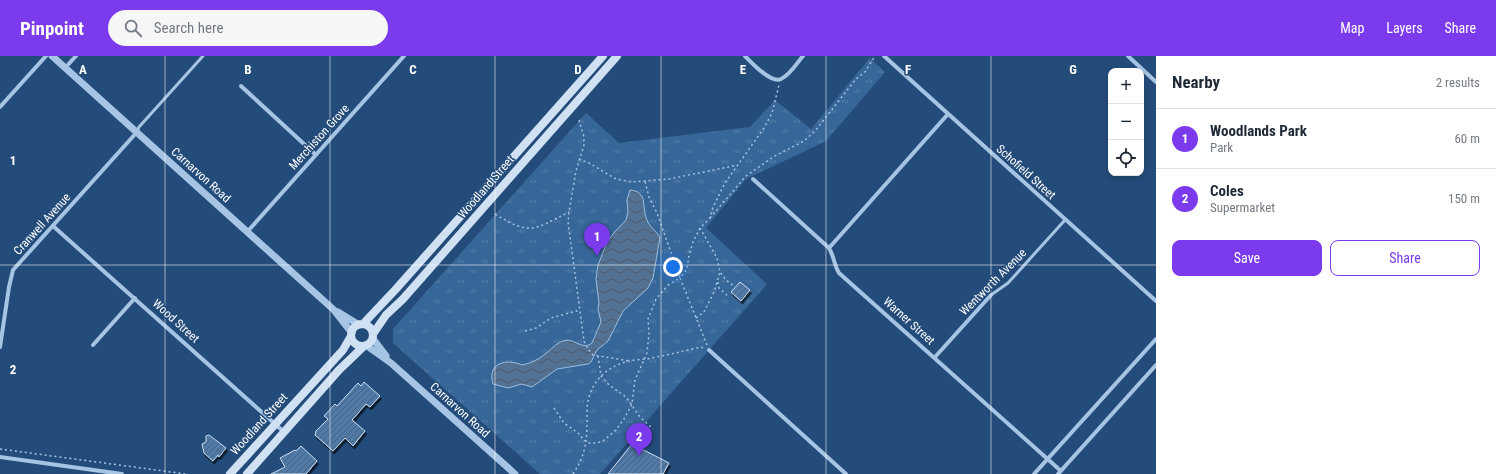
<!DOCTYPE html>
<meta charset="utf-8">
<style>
body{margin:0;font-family:"Roboto Condensed",sans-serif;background:#f6f6f7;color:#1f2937}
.controls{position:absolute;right:12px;top:12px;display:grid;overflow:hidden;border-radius:8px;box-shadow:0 2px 6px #0003}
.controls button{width:36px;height:36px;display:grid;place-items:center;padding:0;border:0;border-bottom:1px solid #e0e1e3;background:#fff;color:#1f2937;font:20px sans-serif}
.you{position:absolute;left:673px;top:211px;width:14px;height:14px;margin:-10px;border:3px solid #fff;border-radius:50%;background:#1a73e8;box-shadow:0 0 0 6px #1a73e833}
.badge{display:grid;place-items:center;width:26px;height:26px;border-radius:50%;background:#7c3aed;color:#fff;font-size:13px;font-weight:700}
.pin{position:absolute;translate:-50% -33px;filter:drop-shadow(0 1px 2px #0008)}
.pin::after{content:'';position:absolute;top:21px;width:14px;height:12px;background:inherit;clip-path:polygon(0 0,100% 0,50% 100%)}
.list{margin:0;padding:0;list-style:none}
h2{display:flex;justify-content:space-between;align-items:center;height:52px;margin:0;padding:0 16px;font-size:17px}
h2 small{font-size:13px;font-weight:400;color:#747a83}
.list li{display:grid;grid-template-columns:26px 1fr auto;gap:12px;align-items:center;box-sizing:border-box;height:60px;padding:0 16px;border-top:1px solid #e0e1e3}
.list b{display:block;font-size:15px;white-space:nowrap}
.list p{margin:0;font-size:13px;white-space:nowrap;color:#747a83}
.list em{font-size:13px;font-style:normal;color:#747a83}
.actions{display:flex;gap:8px;padding:12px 16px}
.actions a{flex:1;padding:9px 0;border:1px solid #7c3aed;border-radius:8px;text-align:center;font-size:14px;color:#7c3aed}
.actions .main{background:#7c3aed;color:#fff}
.icon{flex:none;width:22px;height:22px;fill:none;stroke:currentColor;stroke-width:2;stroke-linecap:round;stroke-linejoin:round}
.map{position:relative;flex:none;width:1156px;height:418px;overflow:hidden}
header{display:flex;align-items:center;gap:24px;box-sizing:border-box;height:56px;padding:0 20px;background:#7c3aed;color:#fff}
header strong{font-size:19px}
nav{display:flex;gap:22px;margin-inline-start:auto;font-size:14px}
.search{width:280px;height:36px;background:#f6f6f7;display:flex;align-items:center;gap:10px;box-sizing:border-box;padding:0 14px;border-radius:22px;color:#747a83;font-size:15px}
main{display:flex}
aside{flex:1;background:#fff}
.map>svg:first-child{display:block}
.grass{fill:url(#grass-tufts)}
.water{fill:url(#water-waves);stroke:#9ac0e5}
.building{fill:url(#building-hatch);stroke:#c9def4;filter:url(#shadow)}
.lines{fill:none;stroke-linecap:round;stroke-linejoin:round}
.path{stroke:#a6c4e4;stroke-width:1.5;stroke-dasharray:2 3;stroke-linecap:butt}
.service{stroke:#a6c4e4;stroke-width:3}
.minor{stroke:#a6c4e4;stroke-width:4}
.tertiary{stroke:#a6c4e4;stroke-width:7}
.secondary{stroke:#d0e1f4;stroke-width:8}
.grid{fill:none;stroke:#fff;stroke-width:1;stroke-opacity:0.55}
.labels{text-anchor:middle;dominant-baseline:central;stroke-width:3;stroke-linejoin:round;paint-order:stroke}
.street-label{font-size:12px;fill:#fff;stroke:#244c7a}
.grid-label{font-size:13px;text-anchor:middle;font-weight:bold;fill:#fff;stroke:#244c7a;stroke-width:3;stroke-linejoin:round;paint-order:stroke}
</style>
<header>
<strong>Pinpoint</strong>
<div class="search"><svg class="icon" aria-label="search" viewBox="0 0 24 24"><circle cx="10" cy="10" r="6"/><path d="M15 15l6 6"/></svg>Search here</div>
<nav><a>Map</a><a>Layers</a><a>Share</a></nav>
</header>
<main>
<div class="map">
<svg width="1156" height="418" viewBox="0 0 1156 418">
<defs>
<pattern id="grass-tufts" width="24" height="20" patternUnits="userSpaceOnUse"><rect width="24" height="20" fill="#376698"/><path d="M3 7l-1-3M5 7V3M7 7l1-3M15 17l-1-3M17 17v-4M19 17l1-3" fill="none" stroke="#557da7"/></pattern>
<pattern id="water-waves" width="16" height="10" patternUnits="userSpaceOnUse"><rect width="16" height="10" fill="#537193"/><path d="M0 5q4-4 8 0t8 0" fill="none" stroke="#4f5b68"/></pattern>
<pattern id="building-hatch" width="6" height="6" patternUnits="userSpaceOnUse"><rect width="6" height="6" fill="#5079a6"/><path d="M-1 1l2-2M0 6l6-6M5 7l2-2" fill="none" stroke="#4e6279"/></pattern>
<filter id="shadow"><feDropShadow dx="1.5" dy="3" stdDeviation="0" flood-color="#0009"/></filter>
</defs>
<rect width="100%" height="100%" fill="#244c7a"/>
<path class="grass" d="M870 2 885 16 826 85 746 123 706 172 767 228 600 418H540L393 287V273L586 57 619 87 750 71 775 44 811 73Z"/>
<path class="water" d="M630 134C649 136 641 151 647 164 649 170 656 175 660 181L653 222 648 232 623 255 608 285 597 294 591 306 588 308 557 313 532 331 522 328 508 332 493 328C487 307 506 302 522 309 531 307 538 304 545 298 551 294 556 287 563 285 574 281 582 295 592 287L601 266 598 253 599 247 596 223 598 209 606 189 612 179 626 164 628 156 627 144Z"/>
<path class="building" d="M740 226 750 234 741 245 731 236Z
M364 326 380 340 370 351 366 348 352 364 365 375 353 390 345 382 333 395 315 379 316 375 328 363 324 360 335 348 337 350 358 327 361 330Z
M209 379 226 392 219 401 218 399 213 405 204 397 202 388 206 386V380Z
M632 388 669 407 663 418H608Z
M301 390 317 405 306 418H271L285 411 280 402 295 394 296 395Z"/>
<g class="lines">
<path class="path" d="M579 64 584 81V89L576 115 569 156 568 166 584 285 588 293 593 299 630 305
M579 103 589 107 616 123 632 126 669 123 738 109
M495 158C531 180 533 174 569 156
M710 162 746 120 773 101 804 85 815 75 856 23 865 16 875 0
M700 172 717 202 720 216 726 224 735 231
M718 226 719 232 729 241
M696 262 704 256 714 236 720 216
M525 275 536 272 551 262 580 254
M707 289 680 222 687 213 689 199 693 186 700 172 710 162 713 151 725 127 764 72 772 57 779 29
M598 300 601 320 609 329 626 341 640 361 653 373
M554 352 564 367 578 377 587 387H597L603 385 615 375 624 363 632 348 635 324 647 297 649 278 648 263 656 243 668 229 680 222 657 157 649 141 645 125
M0 393 186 418
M573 418C588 396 587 379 587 354 588 328 605 311 629 305 636 303 644 304 651 302 668 299 684 295 701 291L703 292"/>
<path class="service" d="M137 76 139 71 203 0
M991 239 1008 227 1065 164"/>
<path class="minor" d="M745 0C752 7 771 28 781 23 790 19 797 7 803 0
M884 0 1156 245
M1128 0 1156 26
M65 12 76 0
M241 30 316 99
M0 51 46 0
M753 123 829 192C834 200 834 209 839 217L1061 415
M53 170 284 376
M248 175 404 0
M829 192 948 58
M93 289 135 242
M0 291 9 231 13 214 137 76
M709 294 846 418
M935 301 991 239
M0 401 122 418
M1034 418 1156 283
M1058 418 1156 309"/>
<path class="tertiary" d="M52 0 334 254 352 277
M338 256 359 269
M373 283 386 300
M367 290 391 307 515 418"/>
<path class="secondary" d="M363 268 396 233 603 0
M351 279a11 11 0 1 1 22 0a11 11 0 1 1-22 0Z
M373 278 386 259 403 243 617 0
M230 418 343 294 351 280
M247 418 339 314 364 290"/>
</g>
<path class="grid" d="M165 0V418M330 0V418M495 0V418M661 0V418M826 0V418M991 0V418M0 209H1156"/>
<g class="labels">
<g class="street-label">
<text transform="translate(319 81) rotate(-48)">Merchiston Grove</text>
<text transform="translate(1026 116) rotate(42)">Schofield Street</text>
<text transform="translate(201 119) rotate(42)">Carnarvon Road</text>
<text transform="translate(486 131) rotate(-49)">Woodland Street</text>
<text transform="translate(42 168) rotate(-48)">Cranwell Avenue</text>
<text transform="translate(993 226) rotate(-45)">Wentworth Avenue</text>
<text transform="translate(176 265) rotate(42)">Wood Street</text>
<text transform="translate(909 265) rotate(42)">Warner Street</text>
<text transform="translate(460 354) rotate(42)">Carnarvon Road</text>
<text transform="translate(259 368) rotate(-48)">Woodland Street</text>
</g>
</g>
<g class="grid-label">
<text x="83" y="18">A</text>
<text x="248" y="18">B</text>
<text x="413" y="18">C</text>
<text x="578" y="18">D</text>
<text x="743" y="18">E</text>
<text x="908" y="18">F</text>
<text x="1073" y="18">G</text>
<text x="13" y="109">1</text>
<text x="13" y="318">2</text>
</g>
</svg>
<div class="controls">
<button>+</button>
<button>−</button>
<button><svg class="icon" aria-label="locate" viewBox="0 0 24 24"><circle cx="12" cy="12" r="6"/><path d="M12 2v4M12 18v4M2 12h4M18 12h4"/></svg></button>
</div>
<div class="you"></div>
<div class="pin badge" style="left:597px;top:200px">1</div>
<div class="pin badge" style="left:639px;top:400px">2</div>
</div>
<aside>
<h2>Nearby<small>2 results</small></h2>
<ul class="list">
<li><span class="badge">1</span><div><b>Woodlands Park</b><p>Park</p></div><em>60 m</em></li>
<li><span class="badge">2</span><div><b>Coles</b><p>Supermarket</p></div><em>150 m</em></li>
</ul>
<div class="actions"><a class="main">Save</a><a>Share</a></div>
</aside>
</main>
